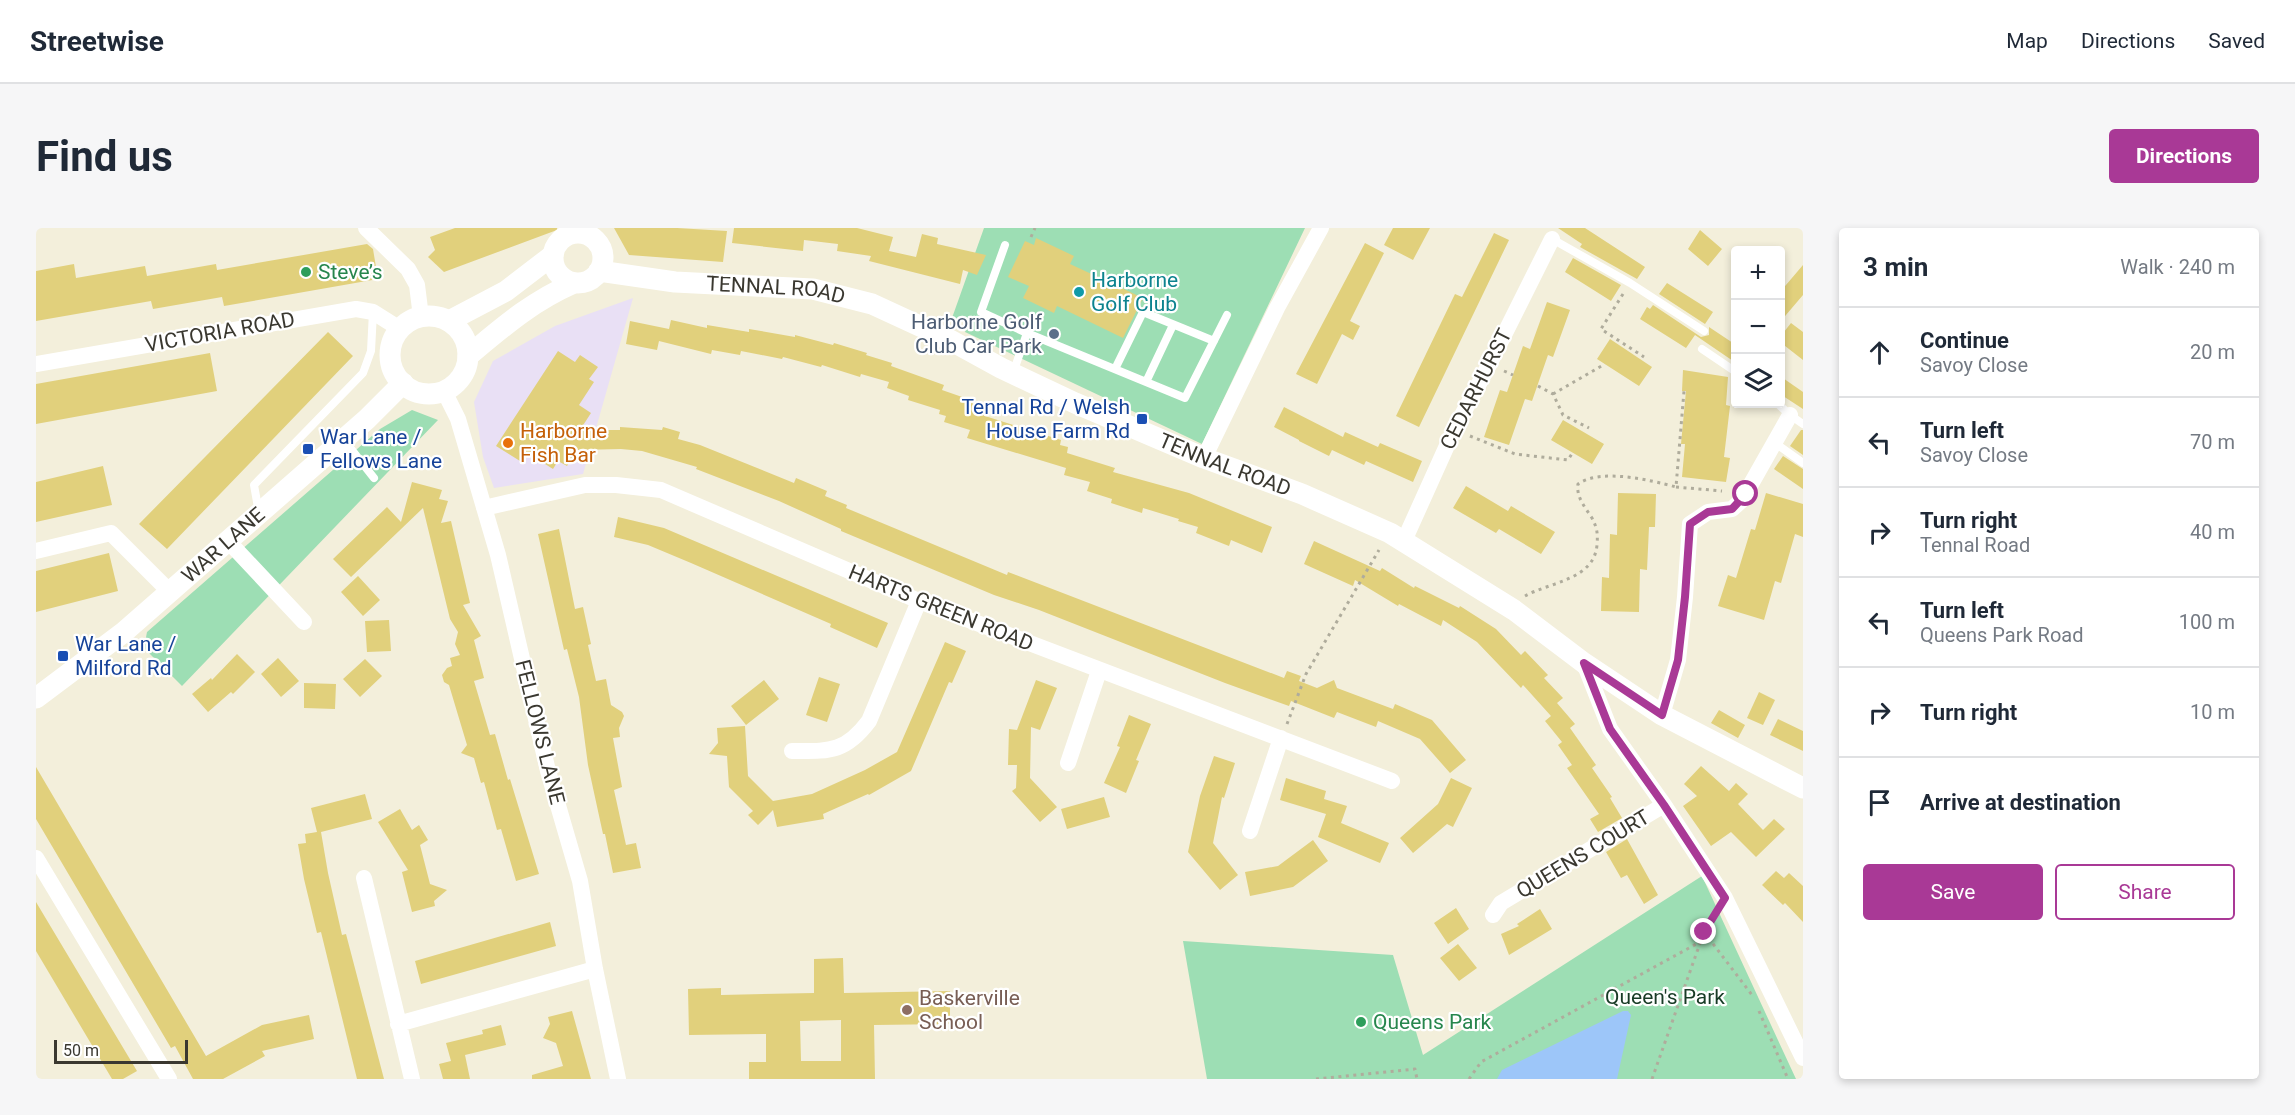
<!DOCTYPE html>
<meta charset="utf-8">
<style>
body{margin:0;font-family:Roboto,sans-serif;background:#f6f6f7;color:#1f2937}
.controls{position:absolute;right:18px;top:18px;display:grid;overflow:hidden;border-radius:6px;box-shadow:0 3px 9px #0003}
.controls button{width:54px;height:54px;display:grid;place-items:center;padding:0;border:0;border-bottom:2px solid #e0e1e3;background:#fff;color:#1f2937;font:30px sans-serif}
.scale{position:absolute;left:18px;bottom:15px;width:134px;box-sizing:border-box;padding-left:6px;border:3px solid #3a3830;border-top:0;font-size:16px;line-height:21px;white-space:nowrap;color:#3a3830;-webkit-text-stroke:4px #fff;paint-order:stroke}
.stop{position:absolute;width:18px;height:18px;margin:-14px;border:4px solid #a93996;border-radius:50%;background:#fff}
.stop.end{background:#a93996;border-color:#fff;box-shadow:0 2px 6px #0008}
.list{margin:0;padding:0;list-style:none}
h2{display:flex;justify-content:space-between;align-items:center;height:78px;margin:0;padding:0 24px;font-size:26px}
h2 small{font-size:20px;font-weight:400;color:#747a83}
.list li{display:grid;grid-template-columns:39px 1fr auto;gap:18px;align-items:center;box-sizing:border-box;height:90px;padding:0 24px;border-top:2px solid #e0e1e3}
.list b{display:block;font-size:22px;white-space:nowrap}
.list p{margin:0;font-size:20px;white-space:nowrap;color:#747a83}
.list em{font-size:20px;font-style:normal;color:#747a83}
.actions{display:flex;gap:12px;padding:18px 24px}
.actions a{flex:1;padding:14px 0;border:2px solid #a93996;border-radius:6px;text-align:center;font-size:21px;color:#a93996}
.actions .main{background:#a93996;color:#fff}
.icon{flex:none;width:33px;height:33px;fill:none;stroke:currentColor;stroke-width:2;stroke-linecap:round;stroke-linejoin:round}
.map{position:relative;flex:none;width:1767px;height:851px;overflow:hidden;border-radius:6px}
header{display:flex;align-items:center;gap:36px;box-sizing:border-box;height:84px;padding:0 30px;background:#fff;border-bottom:2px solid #e0e1e3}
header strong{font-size:28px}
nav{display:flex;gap:33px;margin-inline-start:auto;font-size:21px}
.intro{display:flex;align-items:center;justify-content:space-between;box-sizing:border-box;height:144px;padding:0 36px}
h1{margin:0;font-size:42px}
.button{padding:15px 27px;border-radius:6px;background:#a93996;color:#fff;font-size:21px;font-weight:700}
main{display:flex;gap:36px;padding:0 36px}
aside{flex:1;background:#fff;border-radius:6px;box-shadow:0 3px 9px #0003}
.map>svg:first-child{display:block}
.commercial{fill:#e9e0f5}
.green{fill:#9ddeb4}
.water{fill:#9dc6f9}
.building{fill:#e1d07c;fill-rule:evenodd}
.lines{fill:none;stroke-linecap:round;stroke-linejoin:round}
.path{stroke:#afac9c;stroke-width:3;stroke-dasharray:3 4.5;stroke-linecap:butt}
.service{stroke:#fff;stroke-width:8}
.minor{stroke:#fff;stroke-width:16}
.tertiary{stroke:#fff;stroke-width:21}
.route{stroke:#a93996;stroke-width:8}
.leisure-dot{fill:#2e9e5b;stroke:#fff;stroke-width:2}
.culture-dot{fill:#0f9aa8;stroke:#fff;stroke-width:2}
.service-dot{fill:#5c6f8a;stroke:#fff;stroke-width:2}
.transit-dot{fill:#1a4fb4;stroke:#fff;stroke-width:2}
.food-dot{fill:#e8710a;stroke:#fff;stroke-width:2}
.education-dot{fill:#8d6e63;stroke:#fff;stroke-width:2}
.labels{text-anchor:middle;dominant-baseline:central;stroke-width:4.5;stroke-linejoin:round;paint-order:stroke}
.leisure-label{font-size:21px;fill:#27864d;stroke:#fff;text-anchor:start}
.culture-label{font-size:21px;fill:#0d838f;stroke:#fff;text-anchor:start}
.street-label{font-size:21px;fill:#3a3830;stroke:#fff}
.service-label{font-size:21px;fill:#4e5e75;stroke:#fff;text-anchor:end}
.transit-label{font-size:21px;fill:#164399;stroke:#fff;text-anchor:start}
.food-label{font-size:21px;fill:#c56008;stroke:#fff;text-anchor:start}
.park-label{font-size:21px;fill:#183b26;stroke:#fff}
.education-label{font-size:21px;fill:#785e54;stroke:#fff;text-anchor:start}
</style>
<header>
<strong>Streetwise</strong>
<nav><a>Map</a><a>Directions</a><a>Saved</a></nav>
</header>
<div class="intro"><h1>Find us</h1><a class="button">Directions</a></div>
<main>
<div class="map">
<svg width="1767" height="851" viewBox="0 0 1767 851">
<rect width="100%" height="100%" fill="#f3efdb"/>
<path class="commercial" d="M597 70 547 246 458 260 447 229 438 174 457 133 519 98Z"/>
<path class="green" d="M948 0H1269L1166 216 929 104 932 95 916 90Z
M376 182 402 192 146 458 108 420 111 404 344 201Z
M1666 648 1760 851H1171L1147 713 1357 727 1387 827Z"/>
<path class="water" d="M1587 783H1592L1595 787 1581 851H1461L1466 842Z"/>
<path class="building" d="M419 0H521V2L408 44 392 29 399 22 394 9Z
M578 0H641L691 3 687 34 593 27Z
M698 0H821L857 9 853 23 880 29 886 6 902 10 901 16 950 27 941 47 927 42 924 56 833 33 835 28 801 23 802 16 768 12 767 23 696 15Z
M1357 0H1394L1377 32 1348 17Z
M1522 0H1549L1609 39 1601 51 1544 19 1546 16Z
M1664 2 1686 21 1672 38 1652 21Z
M1458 5 1473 12 1383 199 1360 188 1419 66 1426 69Z
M1000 10 1038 28 1034 36 1107 70 1087 110 1021 78 1018 85 987 70 993 58 972 49 989 13 998 17Z
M1329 15 1348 25 1314 93 1324 98 1317 112 1306 106 1281 156 1260 146Z
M331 16 337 21 342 51 188 78 186 69 117 81 115 73 0 93V43L38 36 40 50 109 38 111 48 180 36 181 42Z
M1537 30 1585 57 1575 73 1529 44Z
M1767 37V67L1744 94V64Z
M1631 55 1677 84 1669 96 1623 66Z
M1511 74 1534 82 1517 129 1512 127 1496 173 1489 171 1473 217 1448 209 1464 162 1471 164 1487 118 1494 121Z
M1617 77 1665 109 1673 107V99L1700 117V135L1659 107 1650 120 1604 91 1611 79 1614 81Z
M635 92 671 100V97L713 104V101L759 109V107L797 117 798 115 831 125 830 127 856 135 855 138 908 157 906 162 929 170 928 173 952 180 949 188 1025 212 1024 217 1032 219 1031 225 1079 240 1077 244 1153 265 1236 299 1226 325 1195 312 1193 318 1160 305 1162 299 1142 293 1143 291 1107 280 1106 285 1075 275 1076 271 1051 263 1054 254 1028 247 1030 240 931 210 934 202 908 194 910 188 903 186 904 182 872 172 873 168 851 160 853 154 825 146 824 149 786 137 785 139 747 129 746 131 705 123 704 127 676 122 675 126 623 113 621 122 590 116 594 93 633 101Z
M1755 95 1767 104V132L1744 114V109Z
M292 104 317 128 131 321 103 296Z
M1574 111 1616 139 1603 158 1561 131Z
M522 123 539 134 544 127 562 139 553 151 558 154 543 177 555 185 544 202H584V199L626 202 627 199 644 204 642 211 664 217 758 255 760 250 791 263 789 268 811 277 810 280 971 347 972 344 1248 450 1251 443 1265 448 1263 453 1281 460 1298 452 1301 460 1357 481 1359 476 1396 492 1430 532 1414 545 1384 511 1342 493 1340 499 1301 484 1298 490 1255 473 1253 478 1189 455 1003 382 958 367 805 303V301L743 273 660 241 661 239 606 223 585 221 541 222 531 238 522 233 517 241 490 224 484 233 460 218Z
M174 125 181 163 0 196V156Z
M1647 142 1692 149 1690 177 1694 178 1688 229 1694 230 1690 254 1646 249 1649 216H1645L1650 163H1646Z
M1744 148 1767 164V181L1744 166Z
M1248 179 1307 209 1309 204 1342 219 1344 215 1386 233 1377 254 1330 233 1328 237 1296 222 1293 228 1263 213V212L1238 199Z
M1527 192 1568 216 1556 236 1515 212Z
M1765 202H1767V227L1754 218Z
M1747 228 1767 241V261L1738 241Z
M67 238 76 277 0 294V254Z
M376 254 406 262 403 271 412 273 405 295 415 293 434 375 427 377 445 408 438 412 448 450 438 453 454 507 459 506 472 552 474 551 503 646 480 653 465 601 461 602 448 554 445 555 438 530 425 525 431 517 413 457 408 454 406 447 411 440 416 438 414 430 424 427 419 416 422 404 414 391 387 280 315 349 297 331 351 279 365 294Z
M1430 258 1472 283 1475 278 1519 304 1505 326 1463 301 1460 305 1417 280Z
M1582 265 1620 266 1619 299H1613L1611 342 1604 341 1603 384 1565 383 1566 349 1573 350 1574 306 1581 307Z
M1730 265 1767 276V309L1759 306 1745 355 1739 353 1728 392 1682 378 1692 347 1700 350 1715 301 1719 302Z
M582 289 628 300 852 395 841 420 794 399 795 396 655 335 612 317 578 309Z
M523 301 539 381 547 379 555 416 552 417 560 453 570 451 575 477 586 484 588 488 583 500 584 509 577 510 586 559 578 562 590 617 600 615 605 640 577 645 569 606H567L552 537 543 469 531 421 528 422 502 306Z
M1278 313 1344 343 1346 340 1378 360 1379 358 1423 380 1424 378 1460 401 1485 427 1489 423 1512 447 1508 450 1527 470 1521 475 1539 496 1534 500 1560 537 1556 540 1576 569 1574 570 1586 590 1562 604 1554 591 1563 586 1531 540 1536 537 1522 517 1526 514 1509 493 1515 488 1487 457 1485 460 1441 414 1407 392 1405 398 1363 376 1362 378 1319 352 1317 358 1268 336Z
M73 325 82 363 0 384V343Z
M322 348 344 372 327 388 305 364Z
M353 392 355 423 331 424 329 393Z
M909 414 930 423 916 455 913 454 875 543 833 567 832 566 787 586 788 591 741 599 737 582 722 597 712 587 717 583 693 559 691 528 673 526 682 515 681 500 709 498 712 548 737 573 776 566 829 542 861 524Z
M201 426 219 444 197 466 195 464 172 484 156 466 175 450 176 452Z
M242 430 263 453 245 469 225 446Z
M329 431 346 448 324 469 307 451Z
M783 449 804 456 791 494 770 487Z
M728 452 743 471 710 497 695 478Z
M1000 452 1021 460 1004 502 995 499 994 550 1021 579 1004 594 976 563 980 560 981 537H972L973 501 981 502Z
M268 455 300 456 299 481 268 480Z
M1723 464 1739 472 1727 497 1711 490Z
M1683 482 1709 497 1702 510 1675 495Z
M1093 487 1115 496 1100 532 1103 533 1090 565 1068 555 1084 519 1081 518Z
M1742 491 1767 503V523L1734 507Z
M1178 528 1199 535 1188 570 1186 569 1177 615 1202 647 1184 662 1152 624 1164 568Z
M1665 538 1693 563 1700 555 1712 566 1702 576 1727 602 1738 591 1749 601 1720 629 1695 604 1675 618 1647 578 1661 568 1648 556Z
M0 539 170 828 226 797 273 787 278 811 226 823 229 828 187 851H157L139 818 135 820 0 591Z
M1250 550 1290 563 1288 571 1311 578 1305 595 1353 615 1344 635 1282 609 1290 586 1244 572Z
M1415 550 1436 560 1417 599 1411 596 1377 625 1364 610 1402 576Z
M329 566 336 591 285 604 292 645 306 707 310 706 348 851H321L285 704 281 705 268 651 262 616 270 615 269 606 281 604 275 580Z
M1068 569 1074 589 1031 601 1025 581Z
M364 581 376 602 383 597 392 612 384 617 394 656 411 662 398 673 399 678 376 684 366 644 372 642 342 594Z
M1591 611 1622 667 1608 676 1591 647 1585 650 1570 624Z
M1277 612 1292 633 1257 659 1214 668 1209 644 1242 638Z
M1740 643 1748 650 1753 645 1767 658V694L1749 675 1747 677 1726 657Z
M0 674 101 843 87 851H76L0 723Z
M1420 680 1433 701 1412 716 1398 695Z
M1504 681 1516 701 1473 727 1465 706 1483 698 1481 696Z
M514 694 520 718 385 756 379 733Z
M1422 716 1441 740 1423 753 1404 730Z
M807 730 808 765 914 763V796L838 797 839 851H713V834H730V806L653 807 652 761 685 760V767L778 765V731ZM805 792V833H765L764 793Z
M536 783 555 851H496V847L527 838 520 815 507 810 514 796 512 789Z
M465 797 470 817 429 827 434 851H407L403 836 415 833 410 815 447 806 446 802Z"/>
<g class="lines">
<path class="path" d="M995 9 999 0
M1587 66 1565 101 1608 129
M1468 143 1477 147
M1502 158 1517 166 1527 187 1553 200
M1517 166 1569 136
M1434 208 1479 226 1532 232 1537 224
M1640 259 1686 263
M1489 368C1514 354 1558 352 1561 317 1562 305 1561 300 1556 290 1549 279 1540 269 1542 256 1565 240 1614 252 1640 259L1648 163
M1251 496 1270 446 1343 322
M1668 704 1716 767
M1723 783 1752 851
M1280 851 1379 841 1381 851
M1433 851 1445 834 1664 714
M1616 851 1668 704 1678 687"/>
<path class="service" d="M1516 11 1594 55 1668 103
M969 17 945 84 991 105
M1666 121 1700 144
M1079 141 1107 84 1178 113
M977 145 991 105 1149 170 1191 87
M1110 154 1137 97
M1742 176 1754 187 1767 196
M308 212 338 250
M1739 215 1767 235
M223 285 218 257 327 145 335 123 337 84"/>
<path class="minor" d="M330 0 372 41 381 57 385 89
M0 136 320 81 337 84 364 101
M408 163 422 191 462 327 512 543 544 653 559 741 582 851
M1168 230 1241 80 1285 0
M448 280 549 257H580L625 262 883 373 1356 553
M192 313 268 394
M1368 313 1418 202 1453 137 1516 11
M0 323 75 305 133 363
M1548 435 1574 501 1628 577 1689 670 1767 830
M1626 487 1642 432 1649 369 1654 296 1672 284 1696 281 1706 272 1754 187
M756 523C793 523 809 525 833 493L883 373
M1032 535 1063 443
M1214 603 1245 510
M0 630 133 851
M328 650 376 851
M1457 687 1465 675 1628 577
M362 796 559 741"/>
<g class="tertiary">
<circle cx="542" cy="30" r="25"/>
<path id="s1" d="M563 43 639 54 777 61 836 76 914 112 965 140 1039 175 1168 230 1266 266 1354 305 1478 382 1548 435 1626 487 1767 560"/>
<circle cx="393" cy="127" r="39"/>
<path d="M413 93 470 63 517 27"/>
<path d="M432 128C468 98 495 74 538 55"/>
<path id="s2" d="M0 470 88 404 331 191 367 155"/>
</g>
</g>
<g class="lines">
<path class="route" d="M1668 704 1689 670 1628 577 1574 501 1548 435 1626 487 1642 432 1649 369 1654 296 1672 284 1696 281 1710 266"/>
</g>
<g class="leisure-dot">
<circle cx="270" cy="44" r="6"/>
<circle cx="1325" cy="794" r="6"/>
</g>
<circle class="culture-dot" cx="1043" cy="64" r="6"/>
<circle class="service-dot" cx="1018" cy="106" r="6"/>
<g class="transit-dot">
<rect x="1100" y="185" width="12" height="12" rx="3"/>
<rect x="266" y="215" width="12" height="12" rx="3"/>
<rect x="21" y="422" width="12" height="12" rx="3"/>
</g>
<circle class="food-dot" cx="472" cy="215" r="6"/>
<circle class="education-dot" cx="871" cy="782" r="6"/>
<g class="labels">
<g class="leisure-label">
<text x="282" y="44">Steve’s</text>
<text x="1337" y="794">Queens Park</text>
</g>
<g class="culture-label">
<text x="1055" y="52">Harborne<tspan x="1055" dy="24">Golf Club</tspan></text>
</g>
<g class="street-label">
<text stroke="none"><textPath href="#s1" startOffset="178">TENNAL ROAD</textPath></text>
<text transform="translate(184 104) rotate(-10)">VICTORIA ROAD</text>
<text transform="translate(1440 161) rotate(-63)">CEDARHURST</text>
<text stroke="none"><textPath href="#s1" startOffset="664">TENNAL ROAD</textPath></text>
<text stroke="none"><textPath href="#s2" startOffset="242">WAR LANE</textPath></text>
<text transform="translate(905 380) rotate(22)">HARTS GREEN ROAD</text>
<text transform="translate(504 504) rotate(76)">FELLOWS LANE</text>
<text transform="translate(1547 626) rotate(-31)">QUEENS COURT</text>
</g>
<g class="service-label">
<text x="1006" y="94">Harborne Golf<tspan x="1006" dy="24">Club Car Park</tspan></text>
</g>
<g class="transit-label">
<text x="1094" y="179" text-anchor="end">Tennal Rd / Welsh<tspan x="1094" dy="24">House Farm Rd</tspan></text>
<text x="284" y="209">War Lane /<tspan x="284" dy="24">Fellows Lane</tspan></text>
<text x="39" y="416">War Lane /<tspan x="39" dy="24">Milford Rd</tspan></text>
</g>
<g class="food-label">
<text x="484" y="203">Harborne<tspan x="484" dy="24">Fish Bar</tspan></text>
</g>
<g class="park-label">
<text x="1629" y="769">Queen's Park</text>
</g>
<g class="education-label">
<text x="883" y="770">Baskerville<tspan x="883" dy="24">School</tspan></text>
</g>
</g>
</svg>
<div class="controls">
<button>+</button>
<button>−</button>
<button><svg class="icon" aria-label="layers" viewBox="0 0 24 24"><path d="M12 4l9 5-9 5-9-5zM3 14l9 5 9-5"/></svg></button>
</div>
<div class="scale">50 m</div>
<div class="stop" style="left:1710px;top:266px"></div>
<div class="stop end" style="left:1668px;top:704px"></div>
</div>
<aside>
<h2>3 min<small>Walk · 240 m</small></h2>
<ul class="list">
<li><svg class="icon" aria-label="ahead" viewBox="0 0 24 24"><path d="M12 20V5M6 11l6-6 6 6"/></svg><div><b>Continue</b><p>Savoy Close</p></div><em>20 m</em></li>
<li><svg class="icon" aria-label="left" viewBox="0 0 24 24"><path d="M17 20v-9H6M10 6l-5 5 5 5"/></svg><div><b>Turn left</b><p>Savoy Close</p></div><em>70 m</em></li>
<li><svg class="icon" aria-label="right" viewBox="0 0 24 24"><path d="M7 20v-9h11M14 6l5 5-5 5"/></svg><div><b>Turn right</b><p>Tennal Road</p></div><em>40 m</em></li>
<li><svg class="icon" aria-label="left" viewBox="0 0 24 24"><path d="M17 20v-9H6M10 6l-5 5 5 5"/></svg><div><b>Turn left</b><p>Queens Park Road</p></div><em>100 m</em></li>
<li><svg class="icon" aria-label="right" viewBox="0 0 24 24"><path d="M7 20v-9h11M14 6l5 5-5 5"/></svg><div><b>Turn right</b></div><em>10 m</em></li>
<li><svg class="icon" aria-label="arrive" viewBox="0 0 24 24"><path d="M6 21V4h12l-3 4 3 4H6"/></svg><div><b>Arrive at destination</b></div></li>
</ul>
<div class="actions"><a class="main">Save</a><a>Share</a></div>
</aside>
</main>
